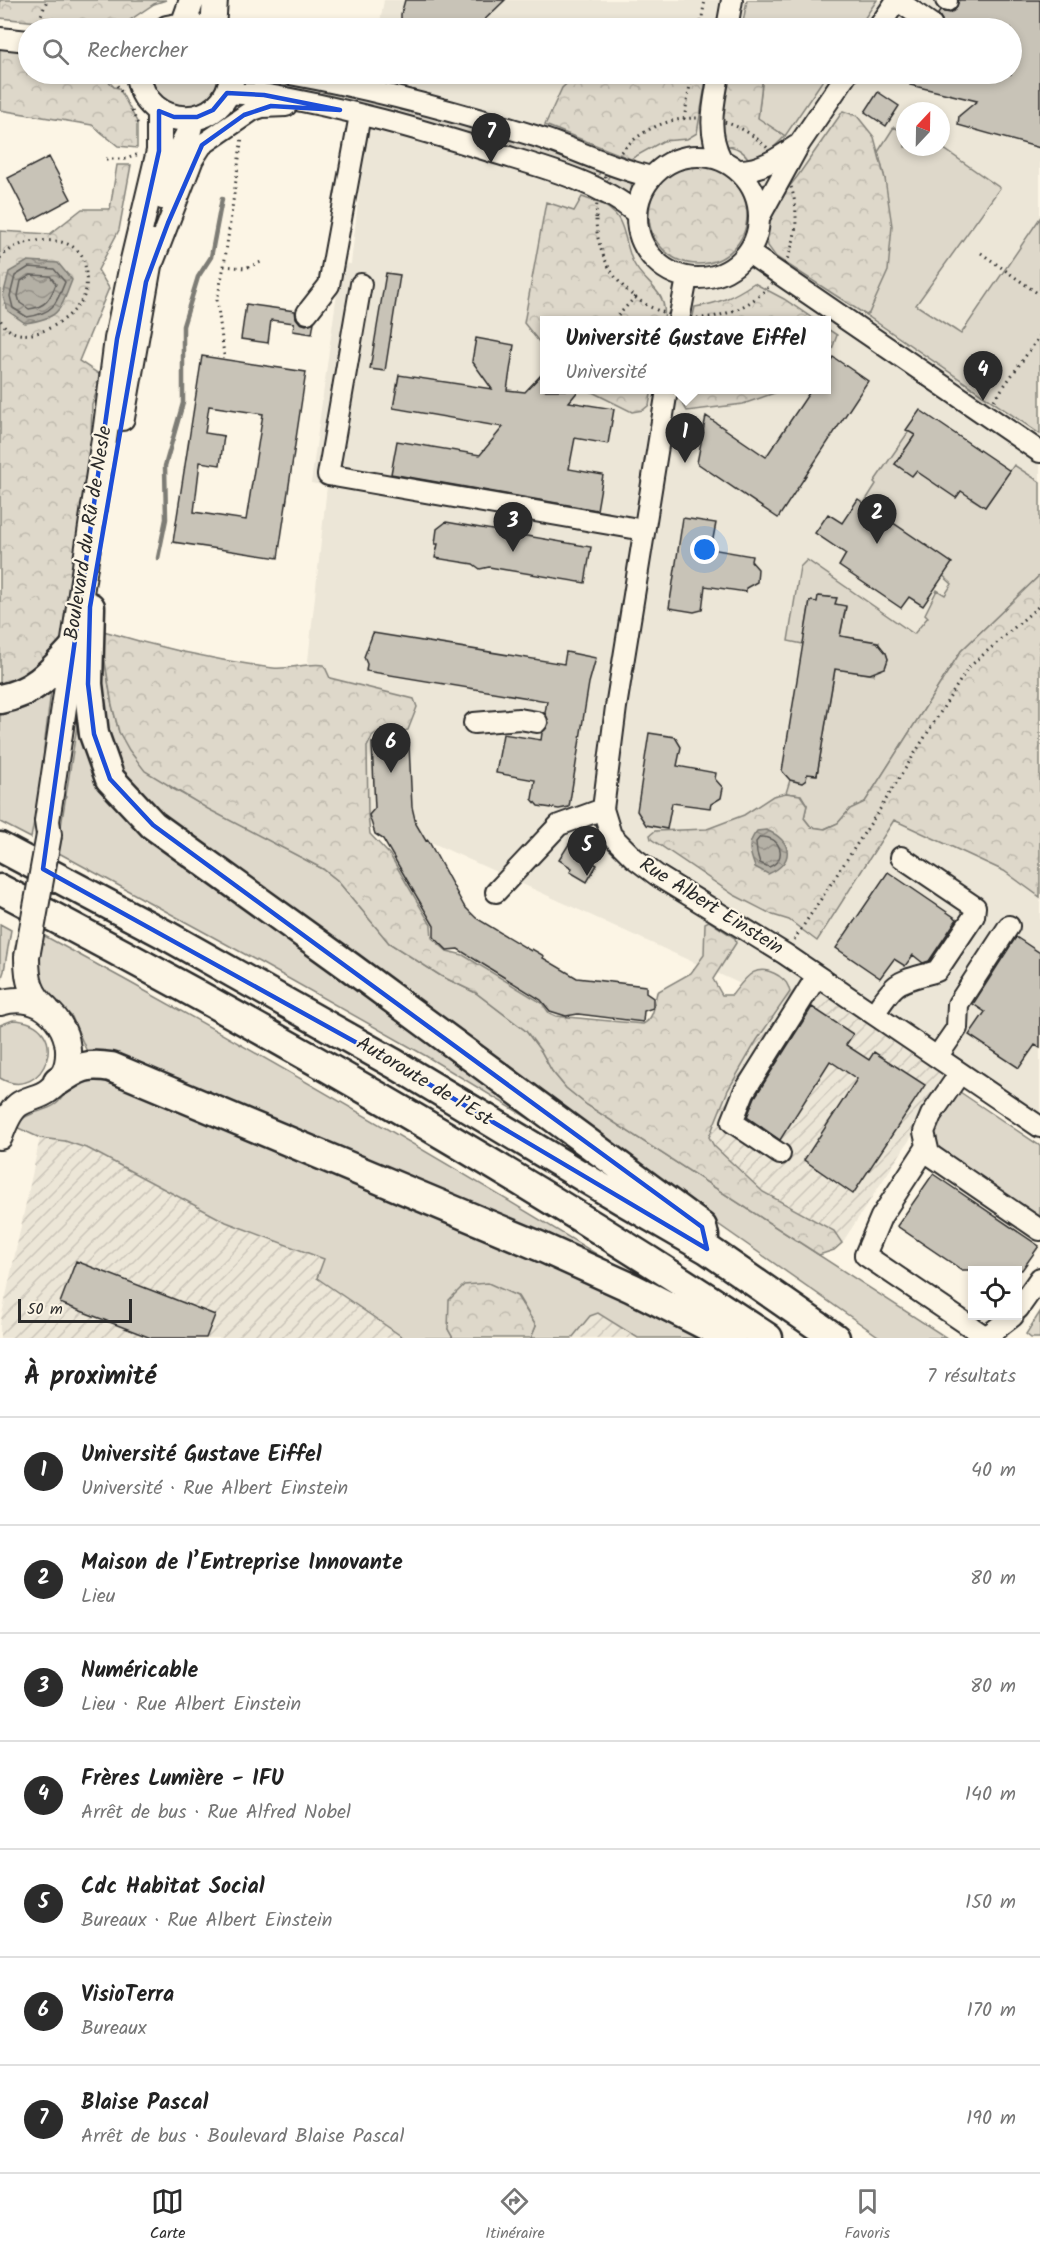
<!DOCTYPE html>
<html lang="fr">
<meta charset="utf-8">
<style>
body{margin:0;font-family:Kalam,sans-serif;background:#f6f6f6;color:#222}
.controls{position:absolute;right:18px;bottom:18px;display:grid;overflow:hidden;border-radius:0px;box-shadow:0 3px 9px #0003}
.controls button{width:54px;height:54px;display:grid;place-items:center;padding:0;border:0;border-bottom:2px solid #e0e0e0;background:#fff;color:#222;font:30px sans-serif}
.compass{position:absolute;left:896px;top:102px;width:54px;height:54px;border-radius:50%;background:#fff;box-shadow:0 3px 9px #0003;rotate:22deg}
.scale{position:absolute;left:18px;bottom:15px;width:114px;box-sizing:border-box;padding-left:6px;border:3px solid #2b2b2b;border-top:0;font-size:16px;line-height:21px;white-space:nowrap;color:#2b2b2b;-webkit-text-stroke:4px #fcf5e5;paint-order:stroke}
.you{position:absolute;left:705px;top:550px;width:21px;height:21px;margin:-15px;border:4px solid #fff;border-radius:50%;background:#1a73e8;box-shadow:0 0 0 9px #1a73e833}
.badge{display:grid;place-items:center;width:39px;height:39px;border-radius:50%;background:#2b2b2b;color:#fff;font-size:20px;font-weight:700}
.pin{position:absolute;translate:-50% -50px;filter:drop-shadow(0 2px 3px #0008)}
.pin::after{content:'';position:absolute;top:32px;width:21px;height:18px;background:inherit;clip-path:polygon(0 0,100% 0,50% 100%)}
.popup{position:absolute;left:540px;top:316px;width:291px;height:78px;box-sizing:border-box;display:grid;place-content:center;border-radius:0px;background:#fff;filter:drop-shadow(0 2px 4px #0005);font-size:20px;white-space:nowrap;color:#767676}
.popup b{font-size:22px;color:#222}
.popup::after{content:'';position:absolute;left:50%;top:100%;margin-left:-12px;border:12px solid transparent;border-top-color:#fff}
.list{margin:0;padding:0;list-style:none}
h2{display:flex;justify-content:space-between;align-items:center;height:78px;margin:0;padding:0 24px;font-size:26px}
h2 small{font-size:20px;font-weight:400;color:#767676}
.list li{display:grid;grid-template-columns:39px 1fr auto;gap:18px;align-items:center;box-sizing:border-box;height:108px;padding:0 24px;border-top:2px solid #e0e0e0}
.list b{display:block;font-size:22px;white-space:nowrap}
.list p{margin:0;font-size:20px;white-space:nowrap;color:#767676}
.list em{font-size:20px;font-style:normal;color:#767676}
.icon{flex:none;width:33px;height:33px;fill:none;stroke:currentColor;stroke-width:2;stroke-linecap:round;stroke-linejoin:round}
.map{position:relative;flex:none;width:1040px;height:1338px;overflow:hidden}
.search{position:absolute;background:#fff;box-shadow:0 3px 9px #0003;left:18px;right:18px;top:18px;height:66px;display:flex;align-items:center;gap:15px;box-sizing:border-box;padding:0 21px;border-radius:33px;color:#767676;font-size:22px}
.sheet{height:834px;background:#fff}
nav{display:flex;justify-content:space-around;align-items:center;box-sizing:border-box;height:84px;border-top:2px solid #e0e0e0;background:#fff;font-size:16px;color:#767676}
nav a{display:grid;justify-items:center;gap:3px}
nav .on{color:#2b2b2b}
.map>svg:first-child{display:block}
.built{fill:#ece6d7;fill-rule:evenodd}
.industrial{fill:url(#industrial-furrows)}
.green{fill:#ded8ca;stroke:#84827a;stroke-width:1.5}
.forest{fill:url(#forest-crowns);stroke:#84827a;stroke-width:1.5}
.water{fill:url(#water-waves);stroke:#7d7b74;stroke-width:1.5}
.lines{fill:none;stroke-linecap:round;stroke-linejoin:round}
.shore{stroke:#62605c;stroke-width:1.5}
.stream{stroke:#7d7b74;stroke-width:4.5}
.building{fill:#c8c3b7;stroke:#2b2b2b;stroke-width:1.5;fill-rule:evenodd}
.minor-casing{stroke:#2b2b2b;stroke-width:24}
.major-casing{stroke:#2b2b2b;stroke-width:28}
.highway-casing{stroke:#2b2b2b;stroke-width:33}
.path{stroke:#2b2b2b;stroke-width:3;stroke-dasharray:1.5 4.5;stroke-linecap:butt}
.minor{stroke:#fcf5e5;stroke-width:20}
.major{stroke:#fcf5e5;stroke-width:24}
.highway{stroke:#fcf5e5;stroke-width:28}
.major-bridge-casing{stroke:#2b2b2b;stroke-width:28;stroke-linecap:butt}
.major-bridge{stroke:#fcf5e5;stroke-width:24}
.marked{fill:none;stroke:#1d4ed8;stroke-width:4.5;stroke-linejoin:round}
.labels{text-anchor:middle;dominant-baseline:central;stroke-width:4.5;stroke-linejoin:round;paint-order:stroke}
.street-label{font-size:20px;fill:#2b2b2b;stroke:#fcf5e5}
</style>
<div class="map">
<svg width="1040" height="1338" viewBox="0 0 1040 1338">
<defs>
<pattern id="industrial-furrows" width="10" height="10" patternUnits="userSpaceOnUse" patternTransform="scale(1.5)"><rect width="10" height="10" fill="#ece6d7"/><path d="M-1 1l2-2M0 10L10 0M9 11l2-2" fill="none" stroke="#cbc5b9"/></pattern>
<pattern id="forest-crowns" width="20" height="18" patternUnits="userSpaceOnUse" patternTransform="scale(1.5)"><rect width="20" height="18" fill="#ded8ca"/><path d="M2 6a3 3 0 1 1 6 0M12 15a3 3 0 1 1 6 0" fill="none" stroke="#bfbaae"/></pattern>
<pattern id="water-waves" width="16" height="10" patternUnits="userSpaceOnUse" patternTransform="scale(1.5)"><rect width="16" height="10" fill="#b4b0a5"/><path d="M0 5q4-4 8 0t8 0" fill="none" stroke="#938f87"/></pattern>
</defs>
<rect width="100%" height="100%" fill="#fcf5e5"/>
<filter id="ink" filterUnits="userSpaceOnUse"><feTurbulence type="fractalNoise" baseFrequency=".0167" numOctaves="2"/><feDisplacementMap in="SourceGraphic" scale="12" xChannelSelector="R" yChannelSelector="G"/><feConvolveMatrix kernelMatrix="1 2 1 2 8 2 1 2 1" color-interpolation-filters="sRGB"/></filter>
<g filter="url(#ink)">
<path class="built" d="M384 0H1040V1121L295 780 327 486 311 483 341 263 351 264 372 74H1012V28H379ZM905 111H941V147H905ZM544 320H826V390H544Z"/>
<path class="industrial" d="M800 980 950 1078 842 1243 834 1231 763 1192 714 1146 709 1137 728 1090 757 1040Z
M40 1138 65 1141 89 1149 226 1222 325 1259 317 1279 404 1338H0V1324Z
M598 1313 638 1338H572L590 1316Z"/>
<path class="green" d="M747 0H877L858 28H742Z
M150 74H221C210 117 159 117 150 74Z
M763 74H827L785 136 758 119Z
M270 77 298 81 473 124 602 169 595 181 268 89Z
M894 127 905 133V147H938L944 149 1000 188 916 305 955 330 961 334 1040 218V434L866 315 869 313 874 301 885 179 878 152Z
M610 173 631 182 632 191 626 194 605 186Z
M909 431 915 435 895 464 922 461 965 485 972 499 985 507 1014 465 1040 482V575L961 651 865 802 850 809 838 823 824 829 811 827 804 818 807 805 801 795 786 793 790 780 802 783 806 780 807 774 817 775 835 669 874 675V670L885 668 888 659 886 653 879 648V642L840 636 846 607 835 604 836 598 819 596 817 602 810 601 803 644 788 641 800 567 807 560 914 634 928 617 925 614 937 590 945 595 952 584 864 503 876 484 874 482Z
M100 630 112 705 119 732 171 788 323 869 337 880 389 943 441 976 476 993 526 1031 541 1051 552 1071 566 1088 587 1105 947 1338H881L612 1150 206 857 132 791 101 727Z
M49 686 51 691 44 748 45 764 31 838 0 822V708Z
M78 719 96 765 554 1134 426 1056 261 963 57 852Z
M0 924 11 930 4 971 0 983Z
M43 935C237 1040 428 1151 616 1266L87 1052 72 1017 44 990 41 982 38 961Z
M13 1020C75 1022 45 1105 0 1078V1025Z
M104 1078 466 1229 660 1315 698 1338H638L598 1313 590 1316 572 1338H531L536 1326 518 1296 504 1291 448 1329 453 1338H404L317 1278 324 1259 226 1222 89 1149 65 1141 40 1138 16 1127C25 1111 41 1114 56 1104 63 1098 68 1088 75 1083 82 1078 96 1079 104 1078Z
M954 1088 1040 1146V1226L938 1156 928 1129Z
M1040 1312V1338H1031L1026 1334Z"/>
<path class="forest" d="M0 0H166L154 4 118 28H95L0 18Z
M0 48 28 52V74H102L114 87 119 88 137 122V148L118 146 92 125 0 110Z
M577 74H707L697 133 687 139 663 141 631 159 545 125 562 88Z
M730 74H763L758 118 785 136C774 148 765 156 749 160 743 150 736 147 725 145L719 134Z
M843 111 857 116 874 137 885 179 892 226 888 271 869 313 866 315 776 257 768 246 766 232 773 207 797 177Z
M117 165H131L119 230 98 270 109 288 79 361 102 376 92 405 91 437 69 620 56 659 27 680 0 685V231L50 234 82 209H110Z
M649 215a49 49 0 1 1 98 0a49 49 0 1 1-98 0Z
M582 197C593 201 606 204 615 214 625 225 626 247 633 262 645 286 668 289 664 320H544V348L524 323 546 202 574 211Z
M754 283 784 299 815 320H692L695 307C720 303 733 297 754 283Z
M826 328 837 335 826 366Z
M588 390H652L649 405 643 410 632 412Z
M681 390H783L743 404 687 411 680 399Z
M1040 575V897L1004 871 894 820 817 941 789 920 773 915 734 895 651 839 650 835 655 831 707 829 744 815 773 796 786 793 800 795 807 805 804 818 811 827 825 829 838 823 850 809 865 802 961 651Z
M100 630C156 647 214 660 273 668 290 670 307 662 324 665L330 678 414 699 417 707 408 730 401 732 389 728 382 729 373 735 367 747 368 814 370 834 390 855 431 925 432 938 447 951 463 955 542 1003 549 1013 556 1016 643 1024C655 1018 654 1004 657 992L691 973 704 955 705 923 709 921 735 938 736 943 713 979 722 995H732C746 977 756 961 779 976 786 981 788 984 790 992L757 1040 728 1090 709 1137 714 1146 763 1192 834 1231 842 1243 834 1250 819 1255 587 1105 566 1088 552 1071 541 1051 526 1031 476 993 441 976 389 943 337 880 323 869 208 809 145 771 129 750 119 732 112 705Z
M488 1283 517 1296 536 1326 531 1338H453L448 1329 449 1300 464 1285Z"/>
<path class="water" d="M28 261 58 263 72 280C60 311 60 318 25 323L8 311 3 296 9 272Z
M766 830C793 840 795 863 768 874L755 867C750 853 746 844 757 831Z"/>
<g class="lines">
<path class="shore" d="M29 267 54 269 65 282C56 305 53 313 27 317L13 308 10 296 15 276Z
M31 275 50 276 56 284C50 299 46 307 29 309L20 303 18 296 21 281Z
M760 837C780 835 789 859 769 867L760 863 757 853 756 842Z"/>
<path class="stream" d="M158 558 166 519 165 466 183 403V326L198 277 211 257 222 199"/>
</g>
<path class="building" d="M405 0H505L476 28H401V14Z
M959 0H1040V148L958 125 959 116 977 101 910 85 913 74H1011V28H942V20L938 14 940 11 950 13 955 10Z
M878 92 899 106 886 126 865 112Z
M49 157 71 199 30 221 8 178Z
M386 273 400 275 385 371 370 369Z
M246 304 295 311 296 318 300 323 306 325 314 322 312 334 293 331 294 323 271 320 268 343 241 339Z
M476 338 514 345 507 390 525 392 544 372V390H579L569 402 614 409 608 444 575 438 569 469 603 475 597 510 391 474 397 441 480 455 503 427 393 408 399 375 492 389 472 361Z
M202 356 306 372 278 558 173 542ZM209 406 263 414 246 520 194 512 200 462 220 465 224 436 205 433Z
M833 357 868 381 778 518 697 463 706 416 766 457 811 390H826V367Z
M920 410 1010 471 985 507 961 491 956 498 916 471 912 476 895 464 915 435 906 430Z
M858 499 952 563 923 606 909 597 901 608 839 566 846 554 815 533 828 514 842 523Z
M683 518 716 523 711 549 752 556 751 561 758 569 757 582 746 588V592L705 586 702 610 694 612 669 608Z
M446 522 591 547 585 583 489 567 480 569 473 564 435 558 438 544H435L437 529Z
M818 596 837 598 835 604 846 606 840 636 877 642 886 653 888 659 885 668 870 674 835 669 817 775 807 774 806 780 802 783 790 780 782 771 810 601 817 602Z
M373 633 564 664 566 652 596 658 589 683 569 807 559 809 538 806 532 799 535 780 496 773 503 734 541 740 542 733 549 723 545 713 547 701 366 671 367 664 364 657Z
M649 733 675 737 681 747 677 766 716 773 715 779 723 788 721 798 711 804 710 808 672 803 667 829 646 825 637 811Z
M396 734 409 745 412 807 416 824 426 841 428 840 464 906 476 918 531 951 532 949 544 956 543 958 577 978 646 986V993L653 998V1008L644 1011 643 1022 578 1014 566 1016 550 1011 541 1000 458 949 447 950 434 937V926L383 839 375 834 369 815 375 808 372 743H377L384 735Z
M569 844 583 852 581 856 597 865 587 882 570 872 572 868 559 860Z
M888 872 957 919 929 961 923 963 913 955 905 966 894 959 880 978 836 948Z
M1016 937 1040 953V1048L1035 1045 1019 1068 969 1035 985 1012 973 1004Z
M812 1007 853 1034 846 1045 869 1060 874 1052 925 1085 853 1194 804 1160 857 1079 830 1061 780 1140 747 1117 755 1097Z
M933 1174 1039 1246 1022 1270H962L897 1226Z
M76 1261 215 1315 206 1338H151L60 1303Z"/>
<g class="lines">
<g class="minor-casing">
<path id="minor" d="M897 0 931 24
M946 0 947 1
M727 28 732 0
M878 28 897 0
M0 38 28 41
M290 74C373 89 454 111 535 136 574 148 611 168 652 177
M719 74C714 105 706 129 721 159
M227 93C239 95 251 93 263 94 343 107 422 130 499 154 545 168 599 182 636 213
M637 217a61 61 0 1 1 122 0a61 61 0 1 1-122 0Z
M738 170C759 171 779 158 796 146
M760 216 800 143 847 74
M749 253 1040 452
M154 260 193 159 202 145 253 110 262 107 286 106
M361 284 328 475 644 530
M307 313 329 285 360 115
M679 320 687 278
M667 390 616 707 603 809 611 835 634 858 658 876 785 954 1040 1127
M474 723 519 719 537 722
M496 892 559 825 603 809
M874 1014C898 978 897 983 937 971L974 916 975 907 901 857
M937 1057 957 1028 958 1004 1009 926
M960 1073 931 1115 924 1132 929 1154 1040 1230
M926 1148 881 1217 865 1255 986 1337 1013 1316
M780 1154 732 1122 744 1092 817 976
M1018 1309 1040 1278"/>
</g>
<g class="major-casing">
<path id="major" d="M183 25 192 0
M167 28 183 25 202 28
M213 28 215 0
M138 74C144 133 228 133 232 74
M163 197 177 155 188 134 192 118
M122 418 153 243
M49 835 47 821 106 426 117 339 133 260 159 151V111
M27 957C27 980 30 994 47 1009
M0 1003C13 999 28 999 41 1006 72 1024 79 1069 48 1091 39 1098 27 1098 18 1105 9 1112 4 1126 0 1137"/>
</g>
<g class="highway-casing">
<path id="highway" d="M90 607 88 684 94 734 110 779 153 825 350 967 702 1227 704 1236
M0 699C33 693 50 674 72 650
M0 847 166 935 395 1064 622 1200 707 1249 835 1338
M0 889C263 1026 521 1174 768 1338
M58 1081C79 1067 86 1063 111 1067L539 1246 632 1288 731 1338"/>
</g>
<path class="path" d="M37 26 47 0
M39 26 55 28
M138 28 148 24
M700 28 705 0
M114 74 115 82 122 93
M132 111 139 127
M596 218a100 100 0 1 1 200 0a100 100 0 1 1-200 0Z
M684 119 692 74
M106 159H126L139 154
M981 253 1040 295
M0 258C15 243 33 239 55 241 68 242 83 250 85 264 86 274 88 285 84 296 73 322 17 354 0 319
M224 266 245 268 264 261
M614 320 636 296
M224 355 217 300 224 266 242 137
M994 400 1040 336
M794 940 880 809 968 668 1040 605"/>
<use href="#minor" class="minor"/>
<use href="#major" class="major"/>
<use href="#highway" class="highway"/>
<g class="major-bridge-casing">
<path id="major-bridge" d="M27 957 49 835"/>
</g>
<use href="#major-bridge" class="major-bridge"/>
</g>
</g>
<path class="marked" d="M227 93 264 95 340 110 271 106 244 115 202 145 168 223 146 282 90 607 88 684 94 734 110 779 153 825 702 1227 707 1249 395 1064 43 869 117 339 159 151V111L174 117H197L213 110Z"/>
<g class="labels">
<g class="street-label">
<text transform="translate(89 533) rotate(-81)">Boulevard du Rû de Nesle</text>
<text transform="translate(711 907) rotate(32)">Rue Albert Einstein</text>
<text transform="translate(424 1082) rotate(31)">Autoroute de l’Est</text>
</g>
</g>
</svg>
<div class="controls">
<button><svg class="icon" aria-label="locate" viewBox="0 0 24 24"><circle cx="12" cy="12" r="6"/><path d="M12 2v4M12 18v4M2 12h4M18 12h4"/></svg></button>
</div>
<svg class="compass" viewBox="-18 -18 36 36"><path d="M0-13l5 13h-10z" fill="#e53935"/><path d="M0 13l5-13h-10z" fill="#767676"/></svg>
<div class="scale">50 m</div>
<div class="you"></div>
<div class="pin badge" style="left:685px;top:463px">1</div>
<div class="popup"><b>Université Gustave Eiffel</b>Université</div>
<div class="pin badge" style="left:877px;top:544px">2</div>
<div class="pin badge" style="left:513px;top:552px">3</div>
<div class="pin badge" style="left:983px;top:401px">4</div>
<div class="pin badge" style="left:587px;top:876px">5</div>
<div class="pin badge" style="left:391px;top:773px">6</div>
<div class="pin badge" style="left:491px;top:163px">7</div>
<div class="search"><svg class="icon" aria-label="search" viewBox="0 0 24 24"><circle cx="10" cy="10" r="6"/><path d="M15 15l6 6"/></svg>Rechercher</div>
</div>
<section class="sheet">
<h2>À proximité<small>7 résultats</small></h2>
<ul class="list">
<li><span class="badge">1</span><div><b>Université Gustave Eiffel</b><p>Université · Rue Albert Einstein</p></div><em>40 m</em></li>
<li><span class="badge">2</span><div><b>Maison de l’Entreprise Innovante</b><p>Lieu</p></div><em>80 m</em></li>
<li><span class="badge">3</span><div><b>Numéricable</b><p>Lieu · Rue Albert Einstein</p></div><em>80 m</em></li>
<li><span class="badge">4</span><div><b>Frères Lumière - IFU</b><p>Arrêt de bus · Rue Alfred Nobel</p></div><em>140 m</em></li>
<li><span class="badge">5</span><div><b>Cdc Habitat Social</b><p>Bureaux · Rue Albert Einstein</p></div><em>150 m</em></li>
<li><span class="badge">6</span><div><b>VisioTerra</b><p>Bureaux</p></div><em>170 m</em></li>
<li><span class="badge">7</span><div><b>Blaise Pascal</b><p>Arrêt de bus · Boulevard Blaise Pascal</p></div><em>190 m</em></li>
</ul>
</section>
<nav>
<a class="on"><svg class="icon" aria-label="map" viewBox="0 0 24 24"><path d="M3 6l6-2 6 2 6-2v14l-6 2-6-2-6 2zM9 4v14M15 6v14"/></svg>Carte</a>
<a><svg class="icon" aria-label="directions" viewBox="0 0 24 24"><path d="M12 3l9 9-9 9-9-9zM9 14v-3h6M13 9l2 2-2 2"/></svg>Itinéraire</a>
<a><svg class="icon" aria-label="saved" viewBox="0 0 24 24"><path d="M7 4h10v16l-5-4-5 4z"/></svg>Favoris</a>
</nav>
